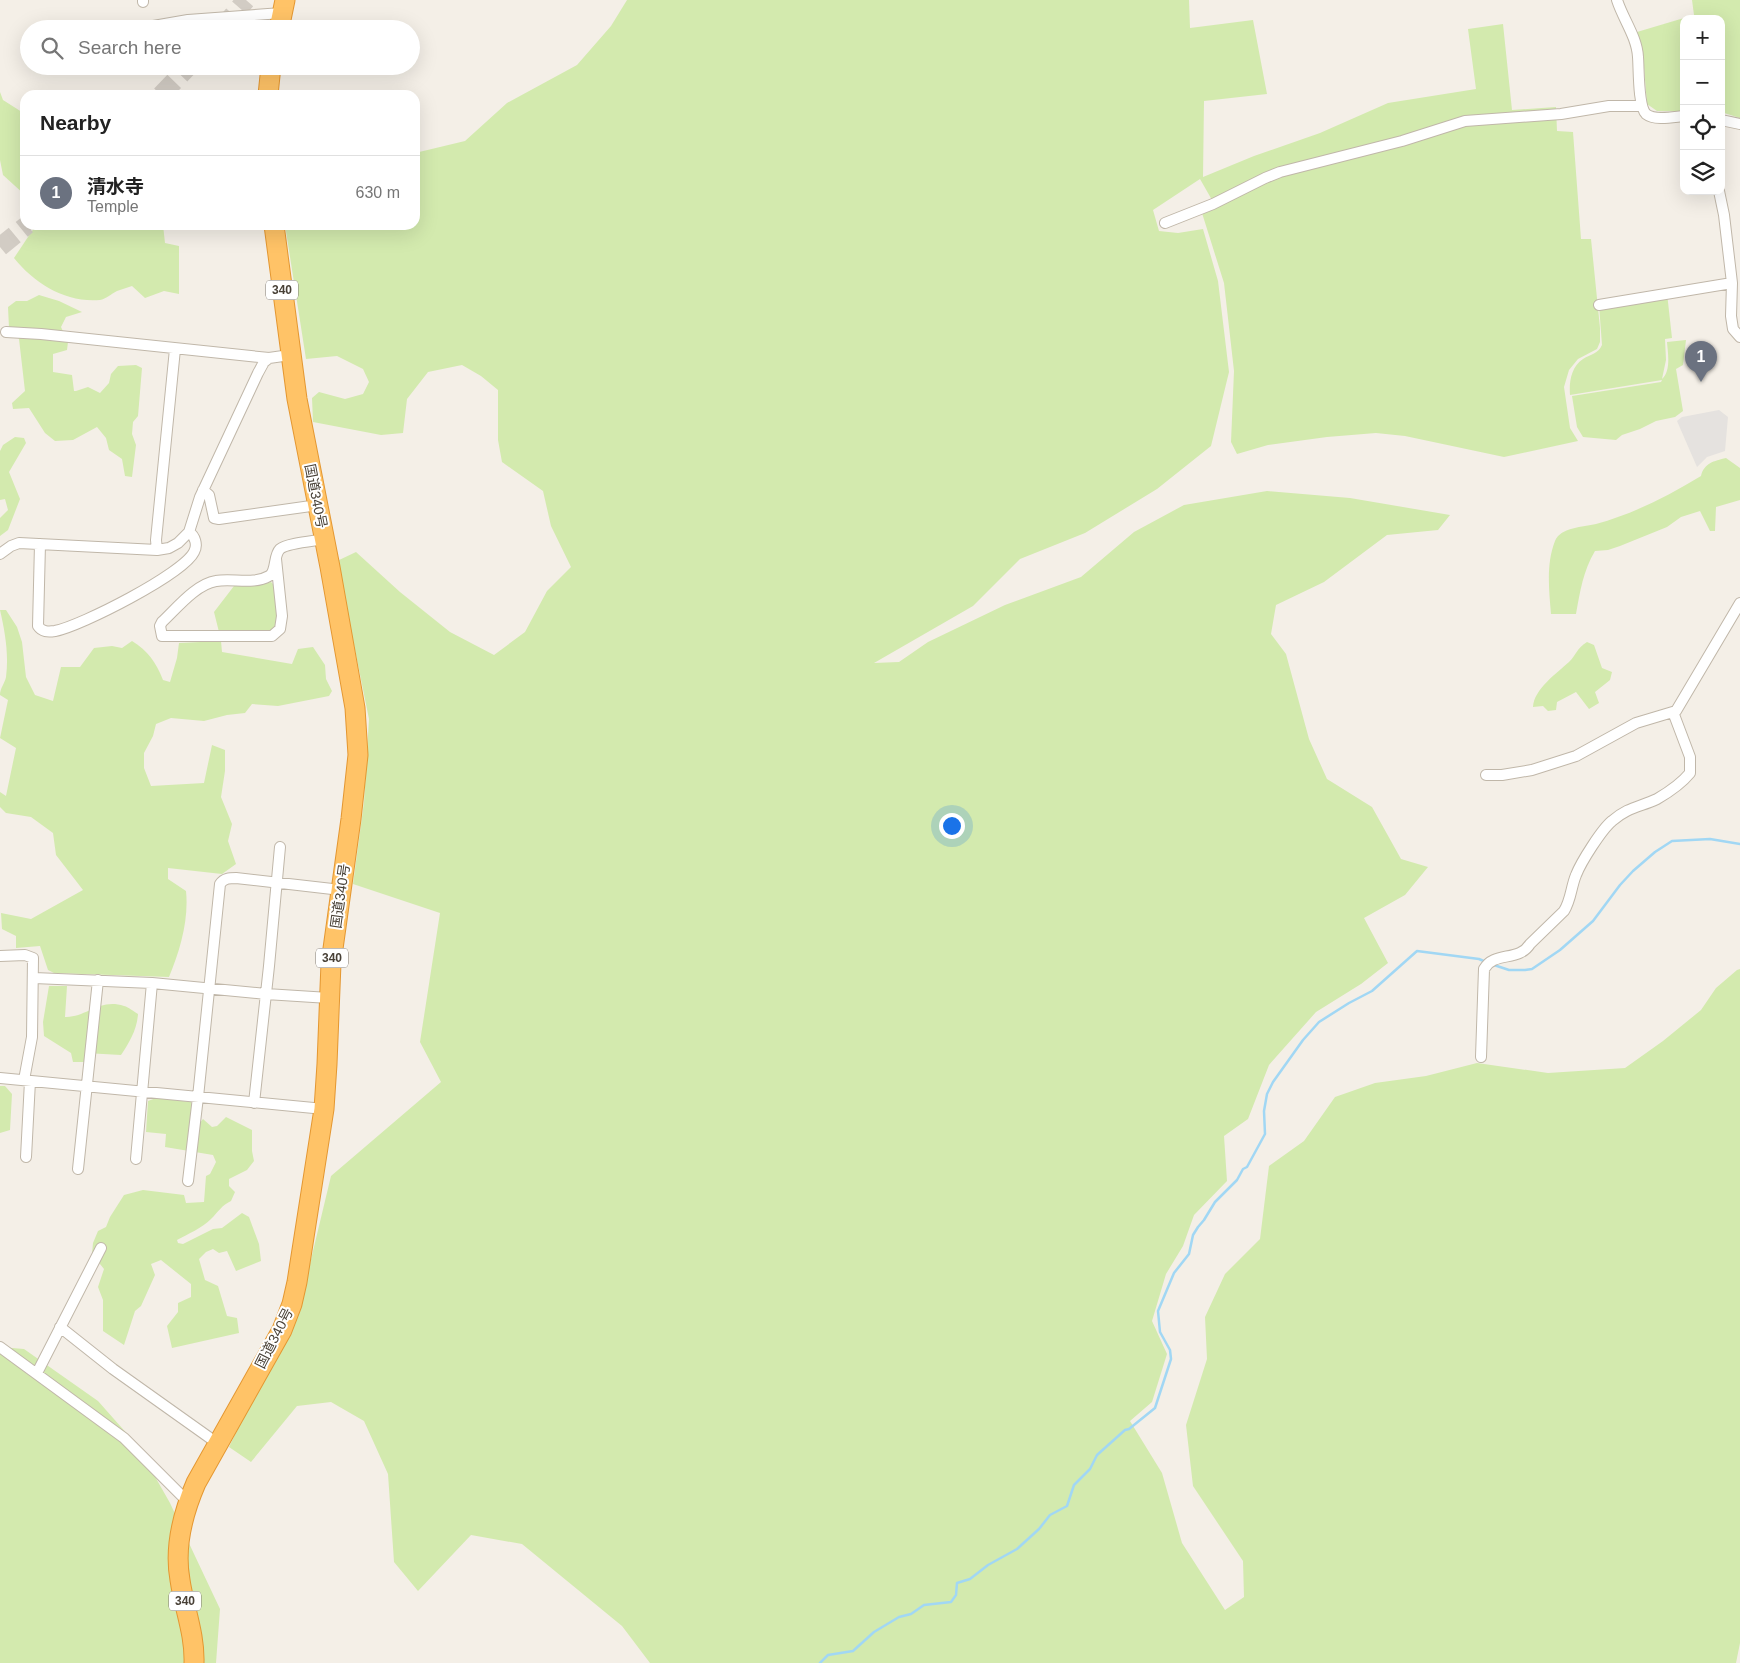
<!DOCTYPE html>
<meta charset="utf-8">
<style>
body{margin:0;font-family:Helvetica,"Noto Sans JP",sans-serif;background:#f6f6f6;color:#222}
.controls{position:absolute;right:15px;top:15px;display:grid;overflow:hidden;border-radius:10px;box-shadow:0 5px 20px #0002}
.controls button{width:45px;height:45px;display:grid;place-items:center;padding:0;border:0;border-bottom:1px solid #e0e0e0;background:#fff;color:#222;font:25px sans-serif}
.you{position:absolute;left:951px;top:825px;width:18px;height:18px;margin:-12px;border:4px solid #fff;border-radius:50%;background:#1a73e8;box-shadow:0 0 0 8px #1a73e833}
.badge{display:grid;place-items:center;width:32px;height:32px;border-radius:50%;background:#ff2813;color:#fff;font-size:16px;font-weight:700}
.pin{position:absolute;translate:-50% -41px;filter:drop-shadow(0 1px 2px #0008)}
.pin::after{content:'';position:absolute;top:26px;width:18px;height:15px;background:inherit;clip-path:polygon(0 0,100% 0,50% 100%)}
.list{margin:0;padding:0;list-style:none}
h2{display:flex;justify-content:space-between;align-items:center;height:65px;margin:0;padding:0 20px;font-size:21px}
h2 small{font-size:16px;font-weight:400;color:#767676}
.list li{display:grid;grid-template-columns:32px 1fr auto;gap:15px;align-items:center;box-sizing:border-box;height:75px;padding:0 20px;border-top:1px solid #e0e0e0}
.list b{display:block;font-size:19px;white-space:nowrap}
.list p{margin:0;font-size:16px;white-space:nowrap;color:#767676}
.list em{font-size:16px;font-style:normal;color:#767676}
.icon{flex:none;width:28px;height:28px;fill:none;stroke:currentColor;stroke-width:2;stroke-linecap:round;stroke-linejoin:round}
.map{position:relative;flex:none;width:1740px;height:1663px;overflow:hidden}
.search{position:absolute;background:#fff;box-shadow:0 5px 20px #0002;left:20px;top:20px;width:400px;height:55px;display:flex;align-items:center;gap:12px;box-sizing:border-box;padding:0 18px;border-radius:28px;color:#767676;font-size:19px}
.panel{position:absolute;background:#fff;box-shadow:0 5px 20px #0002;left:20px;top:90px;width:400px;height:140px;border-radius:15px}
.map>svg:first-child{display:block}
.green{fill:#d3eaae}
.parking{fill:#e5e2df}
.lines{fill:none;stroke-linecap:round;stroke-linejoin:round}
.stream{stroke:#a1d7f4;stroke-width:2.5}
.highway-tunnel{stroke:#d2ccc4;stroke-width:19;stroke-dasharray:19 9;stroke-linecap:butt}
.street-casing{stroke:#c0b7a9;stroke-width:12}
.highway-casing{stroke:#e49731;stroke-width:21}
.street{stroke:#fff;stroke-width:10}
.highway{stroke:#ffc367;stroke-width:19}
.labels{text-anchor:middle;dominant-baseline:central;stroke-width:4;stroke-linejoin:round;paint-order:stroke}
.shield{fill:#fff;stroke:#7f7972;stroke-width:1}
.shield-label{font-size:12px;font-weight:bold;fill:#484036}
.street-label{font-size:14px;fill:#484036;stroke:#fff}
</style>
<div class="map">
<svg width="1740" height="1663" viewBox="0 0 1740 1663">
<rect width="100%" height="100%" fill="#f4efe7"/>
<path class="green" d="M627 0H1189L1190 28 1253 20 1267 94 1204 101 1203 177 1254 156 1320 133 1388 103 1476 89 1468 29 1503 24 1512 110 1556 107 1557 131 1573 132 1581 239H1591L1600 328V342L1597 349 1578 359 1569 370 1564 387 1570 428 1578 441 1504 457 1405 436 1376 433 1327 437 1268 445 1237 454 1231 442 1234 371 1224 283 1202 213 1216 207 1200 179 1153 210 1159 231 1178 233 1203 229 1218 281 1229 372 1211 446 1157 489 1085 533 1020 559 973 606 874 663 899 662 928 642 1005 605 1081 577 1134 532 1184 505 1267 491 1350 498 1450 515 1438 530 1387 535 1324 582 1276 605 1271 634 1286 654 1309 739 1327 779 1372 807 1401 859 1428 867 1405 895 1364 918 1388 963 1361 984 1316 1012 1269 1065 1248 1119 1224 1136 1227 1181 1194 1215 1183 1246 1166 1274 1152 1321 1167 1354 1152 1402 1130 1421 1162 1473 1182 1543 1225 1610 1244 1597 1243 1561 1193 1486 1186 1425 1207 1359 1205 1317 1225 1274 1260 1239 1269 1166 1304 1141 1335 1097 1375 1083 1426 1076 1477 1063 1548 1073 1625 1068 1663 1041 1701 1010 1716 988 1737 970 1740 969V1643L1736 1663H650L622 1626 522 1544 471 1535 418 1591 394 1562 388 1474 364 1421 331 1402 297 1406 251 1462 229 1447 301 1301 331 1176 441 1082 420 1042 440 913 353 884 364 802 369 719 337 561 356 552 400 592 450 632 494 655 525 632 547 591 571 567 551 526 543 491 502 462 498 440V390L481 376 462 365 428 372 407 399 403 433 381 435 313 422 312 398 319 392 345 399 363 394 369 382 363 369 337 356 306 359 285 225H415V153L465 141 507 103 577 65 611 26Z
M1692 0H1740V118L1721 112V19H1684V111H1657L1647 104 1643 54 1637 32 1694 15Z
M0 92 3 100 25 114V195L3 175 0 160Z
M36 225H163L165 243 179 246V294L164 291 145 298 132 286C127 288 122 289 117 291 111 294 106 299 100 300 66 303 35 284 14 258Z
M1667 293 1672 338 1665 339 1666 360 1662 379C1671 371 1668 354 1667 342L1686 340 1683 365 1676 369 1683 411 1675 417 1656 421 1640 429 1622 435 1616 440 1583 437 1577 427 1572 396 1661 382 1662 380 1570 395C1569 382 1571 367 1583 359 1591 354 1598 354 1602 345L1599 305Z
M39 295 59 301 82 312 66 317 61 327 68 342 67 350 53 354V372L72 375 74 391H76L88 387 100 393 109 383 111 374 118 366 136 365 142 368 138 416 133 422 132 434 136 445 132 477 125 476 122 459 109 450 106 438 97 427 73 440 55 441 45 433 29 408 13 409 12 403 25 391 19 339 9 328 8 307 16 301H27Z
M15 437 24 438 26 443 9 472 20 499 8 530 0 536V518L8 510 5 499 0 500V451L3 445Z
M1726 458 1740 468V500L1716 507 1715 531H1710L1700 511 1681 517 1667 527 1620 546 1608 550 1595 551C1583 571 1580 592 1576 614H1551C1549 590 1546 564 1555 541 1561 527 1583 527 1596 524 1633 514 1668 496 1701 476 1704 463 1714 461 1726 458Z
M271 582 274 585 278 617 275 628 268 632H219L214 612 234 586Z
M0 610H6L17 627 22 642 26 677 35 695 53 701 61 667H80L94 648 112 646 122 648 132 641C148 651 156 662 163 680L170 682 177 658 179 643 221 641 222 652 292 664 298 649 313 647 325 665 326 679 332 691 329 696 278 706 252 704 245 713 227 715 204 721 171 718 156 724 153 736 144 753V768L151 786 204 783 212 745 225 750V771L221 797 232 824 228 841 236 864 222 874 168 868V879L186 891C189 920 180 951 169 977L54 973 48 970 40 946 16 948V936L2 929 1 913 31 919 83 890 56 855 53 833 31 817 6 813 0 807V792L6 796 16 748 0 738 8 700 0 695C0 688 5 683 6 677 9 654 5 632 0 610Z
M1587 642 1594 645 1602 668 1612 672 1610 680 1595 692 1599 703 1589 709 1576 692 1557 702 1556 710 1548 711 1543 706 1533 707C1534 689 1557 673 1569 662 1577 654 1576 649 1587 642Z
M49 986H67L65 1017C86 1018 99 998 124 1006 129 1007 134 1012 138 1014 137 1030 129 1043 121 1055L85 1053 84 1062H73L71 1053 44 1036 43 1022Z
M0 1086H5L12 1094 10 1130 0 1133Z
M156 1098 191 1102 198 1125 203 1119 212 1127 217 1126 226 1117 252 1130V1151L254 1161 247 1170 229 1179V1186L235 1192 231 1201C222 1205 218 1212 211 1219 202 1228 188 1234 177 1240L178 1243 183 1244 213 1229 222 1228 242 1213 249 1217 259 1244 261 1261 236 1271 227 1251 219 1253 213 1249 206 1252 199 1259 205 1280 218 1286 227 1316 237 1318 239 1333 172 1348 167 1326 178 1312V1303L191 1297V1284L161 1260 151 1264 155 1275 141 1306 135 1311 124 1345 103 1331V1300L98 1287 104 1269 92 1254 93 1243 98 1231 106 1227 110 1217 124 1195 143 1190 184 1195 186 1203 204 1202 206 1176 210 1174 216 1162 213 1155 165 1147 166 1134 146 1132 148 1101Z
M0 1347 24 1349 98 1401 137 1445 170 1503 220 1609 216 1663H0Z"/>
<path class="parking" d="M1719 410 1728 417 1725 451 1707 457 1697 467 1677 421 1682 417Z"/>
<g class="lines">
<path class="stream" d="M1491 964 1509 970H1525L1532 969 1560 950 1593 921 1620 885 1633 871 1655 852 1672 841 1710 839 1740 844
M820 1663 828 1655 853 1651 874 1632 899 1617 911 1614 924 1605 951 1602 956 1595 957 1583 970 1579 988 1565 1017 1549 1039 1529 1050 1515 1067 1506 1074 1485 1090 1469 1097 1455 1125 1430 1129 1429 1155 1408 1171 1359 1170 1350 1160 1332 1158 1311 1174 1273 1189 1254 1193 1235 1198 1227 1204 1220 1215 1202 1237 1180 1243 1169 1247 1167 1265 1134 1264 1111 1267 1094 1273 1082 1303 1040 1319 1022 1349 1003 1372 991 1417 951 1479 959 1486 962"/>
<path class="highway-tunnel" d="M221 29 246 0
M161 95 189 66
M0 247 27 225"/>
<g class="street-casing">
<path id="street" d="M143 0V2
M1617 0C1623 19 1637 37 1638 57 1639 69 1638 106 1646 114 1655 121 1673 117 1684 116
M136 29 188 20 282 13
M1721 120 1740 124
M1719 191 1724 215 1732 283 1731 316 1733 329 1740 337
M1165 223 1213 204 1265 178 1280 172 1402 141 1465 121 1561 114 1609 106H1641
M1599 305 1732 283
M6 332 41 334 269 358 290 355
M203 490 209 495 214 518 219 519 318 505
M40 544 38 626C42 632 48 632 55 631 81 626 183 574 194 552 198 545 195 536 189 532
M157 550 156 540 175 349
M0 554 11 546 19 543 157 550 169 548 178 543 189 532 200 497 258 373 264 362 269 358
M276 559 282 616 280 629 272 636H162L160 626 162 622C176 609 196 584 216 581 232 578 254 585 269 576 277 571 273 556 280 549 287 543 315 541 325 539
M1486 775H1502L1532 770 1576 756 1636 723 1676 711 1740 603
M0 956 25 955 33 958 32 1037 24 1080
M34 978 152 983 266 994 329 998
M1481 1057 1484 969C1494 951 1519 962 1530 944L1564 911C1571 900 1571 887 1576 875 1581 862 1602 829 1612 821 1628 807 1640 807 1657 799 1669 792 1681 784 1690 773V757L1673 712
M0 1078 324 1109
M254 1103 269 966 280 847
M26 1157 30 1081
M136 1159 152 983
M78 1169 98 980
M188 1181 198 1097 220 884C224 878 230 878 236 878L341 890
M60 1327 113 1369 217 1443
M0 1347 124 1438 188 1502
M37 1373 101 1248"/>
</g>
<g class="highway-casing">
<path id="highway" d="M279 29 285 0
M268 95 271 66
M194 1663C195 1634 184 1608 180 1580 174 1547 183 1513 196 1483L282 1330 292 1304 297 1282 324 1109 327 1064 331 963 351 819 358 755 355 708 330 567 297 399 274 225"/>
</g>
<use href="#street" class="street"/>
<use href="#highway" class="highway"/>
</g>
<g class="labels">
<g class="shield">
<rect x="266" y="280.5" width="32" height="19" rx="4"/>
<rect x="316" y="948.5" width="32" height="19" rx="4"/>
<rect x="169" y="1591.5" width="32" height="19" rx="4"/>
</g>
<g class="shield-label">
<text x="282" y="290">340</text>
<text x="332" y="958">340</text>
<text x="185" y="1601">340</text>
</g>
<g class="street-label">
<text transform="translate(316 496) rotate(79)">国道340号</text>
<text transform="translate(340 896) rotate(-82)">国道340号</text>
<text transform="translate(274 1338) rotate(-63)">国道340号</text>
</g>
</g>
</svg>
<div class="controls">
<button>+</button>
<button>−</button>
<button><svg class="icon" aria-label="locate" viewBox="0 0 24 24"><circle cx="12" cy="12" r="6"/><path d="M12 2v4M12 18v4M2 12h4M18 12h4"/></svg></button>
<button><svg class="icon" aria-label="layers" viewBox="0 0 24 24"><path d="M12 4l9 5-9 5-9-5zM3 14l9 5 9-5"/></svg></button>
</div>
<div class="you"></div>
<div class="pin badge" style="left:1701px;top:382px;background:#6b7280">1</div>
<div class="search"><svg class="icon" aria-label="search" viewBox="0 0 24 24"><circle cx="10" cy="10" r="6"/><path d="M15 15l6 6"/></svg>Search here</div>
<section class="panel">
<h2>Nearby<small></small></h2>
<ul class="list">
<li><span class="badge" style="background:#6b7280">1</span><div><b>清水寺</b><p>Temple</p></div><em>630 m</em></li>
</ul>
</section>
</div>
